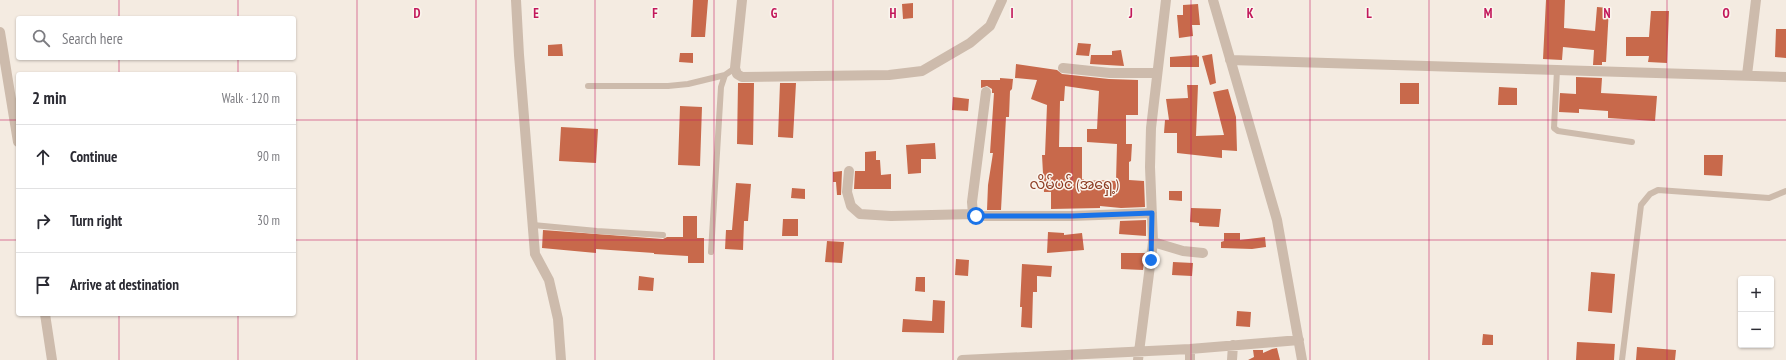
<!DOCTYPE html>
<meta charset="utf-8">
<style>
body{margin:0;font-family:"PT Sans Narrow","Noto Sans Myanmar",sans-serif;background:#f2f2f3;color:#2b2b33}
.controls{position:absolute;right:12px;bottom:12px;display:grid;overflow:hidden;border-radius:4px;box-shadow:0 1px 3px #0004}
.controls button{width:36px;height:36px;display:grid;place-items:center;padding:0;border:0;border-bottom:1px solid #e1e1e2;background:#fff;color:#2b2b33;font:20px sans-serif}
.stop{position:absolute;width:12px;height:12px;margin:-9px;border:3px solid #1a73e8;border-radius:50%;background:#fff}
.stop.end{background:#1a73e8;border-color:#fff;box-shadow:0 1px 4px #0008}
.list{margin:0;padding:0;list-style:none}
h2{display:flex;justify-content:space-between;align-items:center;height:52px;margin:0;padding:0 16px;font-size:17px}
h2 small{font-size:13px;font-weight:400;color:#7c7c81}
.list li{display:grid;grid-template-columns:26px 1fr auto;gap:12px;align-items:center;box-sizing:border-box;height:64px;padding:0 16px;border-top:1px solid #e1e1e2}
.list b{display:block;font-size:15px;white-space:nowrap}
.list em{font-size:13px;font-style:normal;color:#7c7c81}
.icon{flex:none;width:22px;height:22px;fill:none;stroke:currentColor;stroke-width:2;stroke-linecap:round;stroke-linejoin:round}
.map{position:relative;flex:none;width:1786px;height:360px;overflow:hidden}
.search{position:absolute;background:#fff;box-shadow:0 1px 3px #0004;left:16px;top:16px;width:280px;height:44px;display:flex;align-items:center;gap:10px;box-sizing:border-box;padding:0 14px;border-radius:4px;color:#7c7c81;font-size:15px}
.panel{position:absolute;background:#fff;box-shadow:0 1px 3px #0004;left:16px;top:72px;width:280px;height:244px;border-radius:4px}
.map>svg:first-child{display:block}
.building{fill:#c8694b;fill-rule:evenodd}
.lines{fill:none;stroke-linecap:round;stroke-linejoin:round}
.lane{stroke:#cdbbac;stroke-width:6}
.street{stroke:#cdbbac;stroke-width:10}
.route{stroke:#1a73e8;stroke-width:5}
.grid{fill:none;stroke:#c2185b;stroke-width:1;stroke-opacity:0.55}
.labels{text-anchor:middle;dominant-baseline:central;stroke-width:3;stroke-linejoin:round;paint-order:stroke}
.quarter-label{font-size:14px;fill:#8c3b22;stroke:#fbf5ee}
.grid-label{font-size:13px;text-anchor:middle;font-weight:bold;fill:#c2185b;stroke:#fbf5ee;stroke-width:3;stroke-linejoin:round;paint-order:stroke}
</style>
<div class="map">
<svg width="1786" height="360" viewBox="0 0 1786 360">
<rect width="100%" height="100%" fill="#f4ebe1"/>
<path class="building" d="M693 0H708L705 37H691Z
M1546 0H1565L1564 28 1595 31 1597 7 1609 8 1606 62H1602V65H1593L1594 50 1563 47 1562 60 1543 59Z
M913 3V18L903 19 902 4Z
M1198 4 1200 25H1192L1193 36 1179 38 1177 15H1183V5Z
M1651 11H1669L1667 63 1648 62 1649 56H1626V37H1649Z
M1776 29H1786V58L1775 57Z
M1078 43 1091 44 1089 56 1076 55Z
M562 44 563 56H548V45Z
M1121 50 1124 66 1090 64 1091 55H1112V51Z
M680 53H693V63L679 62Z
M1212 54 1216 83 1210 85 1202 56Z
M1197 55 1198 57 1199 56V67H1170V57Z
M1016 64 1057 70 1062 74 1109 79 1138 80V115H1126V144H1132L1131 161 1129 162V180L1144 181 1145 207 1121 208 1100 206V208L1051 209V192H1044L1042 155H1045L1047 105 1031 99 1037 80 1015 78ZM1065 86 1099 91 1097 129H1087V142L1117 144 1116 181 1098 180 1084 182V179H1082V147H1059L1060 101H1064Z
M1576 77 1602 78 1601 93 1657 96 1655 121 1608 118V111L1579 109V113L1559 112 1560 93 1576 94Z
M1000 78 1013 79 1012 89 1010 91 1009 117H1006L1001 210H987L988 185 993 153H990L994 93H992V89L987 86 981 88V80H1000Z
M738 83H754L753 145 737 144Z
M780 83H796L793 138 778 137Z
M1400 83H1419V104H1400Z
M1187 85H1198L1196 136 1224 135 1213 92 1228 89 1236 117 1237 151 1222 150V158L1177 153V133H1164L1165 120H1169L1166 99 1188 98Z
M1499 87 1517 88V105H1498Z
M953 97 969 99 968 111 952 110Z
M680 106 702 107 700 166 678 165Z
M561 127 598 129 596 163 559 161Z
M935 143 936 159H921V173L908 174 906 145Z
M876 151V160H880L881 175 891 174V189H854L855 171H865V152Z
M1704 155H1723L1722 176 1704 175Z
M842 171 841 195H837L836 182H833V172Z
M736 183 751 184 748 221H744L743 250 725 249 726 230H732Z
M792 188 805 189V199L791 198Z
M1169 191H1182V201L1169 200Z
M1191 208 1221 209 1219 227 1199 226V223L1190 222Z
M683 216H697V238H704V263H688V256L654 254V253L596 249V253L542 248 543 230 663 239 667 237H683Z
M783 219H798V236H782Z
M1146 220V236L1119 234 1120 221Z
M1048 232 1064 233V235L1082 233 1084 250 1047 253Z
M1224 233H1240V240L1265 237 1266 247 1252 249 1221 248V242L1224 241Z
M827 241 844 242 842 263 825 262Z
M1121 253H1145L1143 270 1121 269Z
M956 259 969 260 968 276 955 275Z
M1173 262 1193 263 1192 276 1172 275Z
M1022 264 1052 266 1051 277 1037 276V292H1033L1032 328 1021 327 1022 307H1020Z
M1591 272 1615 274 1612 313 1588 311Z
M639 276 654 278 653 291 638 290Z
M916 277H925V292L915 291Z
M933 300 945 301 944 333 902 332 903 319 932 321Z
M1237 311 1251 312 1250 327 1236 326Z
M1483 334 1493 335V345H1482Z
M1577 342 1615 344 1614 360H1576Z
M1637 347 1676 350 1675 360H1636Z
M1277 348 1280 360H1248L1254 357 1253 350H1263V353L1272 349Z"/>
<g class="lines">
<path class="lane" d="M1557 70 1554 128 1558 131 1632 142
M588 86H668L688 84 725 75
M533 225 597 231 663 235
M711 252 721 87 725 75 735 68
M1622 360 1641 205 1650 194 1658 190 1769 198 1786 191"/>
<path class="street" d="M516 0 519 55 535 254 549 280 558 319 561 360
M742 0 735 68 737 74 742 77 889 75 922 71 970 43 990 26 1002 0
M1213 0 1277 220 1302 360
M0 32 18 142
M1230 60 1786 77
M1063 68 1110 73H1156
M1747 75 1756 0
M986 92 972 202 973 214 976 216H1072L1152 213
M849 171 847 192 851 206 860 214 891 216 973 214
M1153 242 1183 251 1203 253
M45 314 52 360
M962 360 1190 349 1299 340
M1138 360 1153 242 1150 167 1151 128 1166 0
M1190 360V349
M1232 360 1233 345"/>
</g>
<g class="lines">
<path class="route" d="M976 216H1072L1152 213 1151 260"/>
</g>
<path class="grid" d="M119 0V18M238 0V18M357 0V360M476 0V360M595 0V360M714 0V360M833 0V360M953 0V360M1072 0V360M1191 0V360M1310 0V360M1429 0V360M1548 0V360M1667 0V360M119 58V74M238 58V74M0 120H18M294 120H1786M0 240H18M294 240H1786M119 314V360M238 314V360"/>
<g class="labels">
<g class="quarter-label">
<text x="1074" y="184">လိမ်ပင် (အရှေ့)</text>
</g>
</g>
<g class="grid-label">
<text x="417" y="18">D</text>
<text x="536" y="18">E</text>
<text x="655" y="18">F</text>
<text x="774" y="18">G</text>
<text x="893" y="18">H</text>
<text x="1012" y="18">I</text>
<text x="1131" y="18">J</text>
<text x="1250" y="18">K</text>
<text x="1369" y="18">L</text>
<text x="1488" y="18">M</text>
<text x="1607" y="18">N</text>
<text x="1726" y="18">O</text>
</g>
</svg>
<div class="controls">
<button>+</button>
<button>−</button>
</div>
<div class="stop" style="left:976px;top:216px"></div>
<div class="stop end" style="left:1151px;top:260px"></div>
<div class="search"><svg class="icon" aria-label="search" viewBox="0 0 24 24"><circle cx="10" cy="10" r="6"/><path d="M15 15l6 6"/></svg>Search here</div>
<section class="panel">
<h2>2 min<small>Walk · 120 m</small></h2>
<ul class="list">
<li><svg class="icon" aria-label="ahead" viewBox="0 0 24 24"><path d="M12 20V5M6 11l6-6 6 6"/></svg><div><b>Continue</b></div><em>90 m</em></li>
<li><svg class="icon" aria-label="right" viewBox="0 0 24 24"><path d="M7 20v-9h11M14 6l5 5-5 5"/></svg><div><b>Turn right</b></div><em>30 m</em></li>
<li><svg class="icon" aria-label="arrive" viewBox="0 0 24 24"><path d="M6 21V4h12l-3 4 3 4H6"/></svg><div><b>Arrive at destination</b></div></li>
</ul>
</section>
</div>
